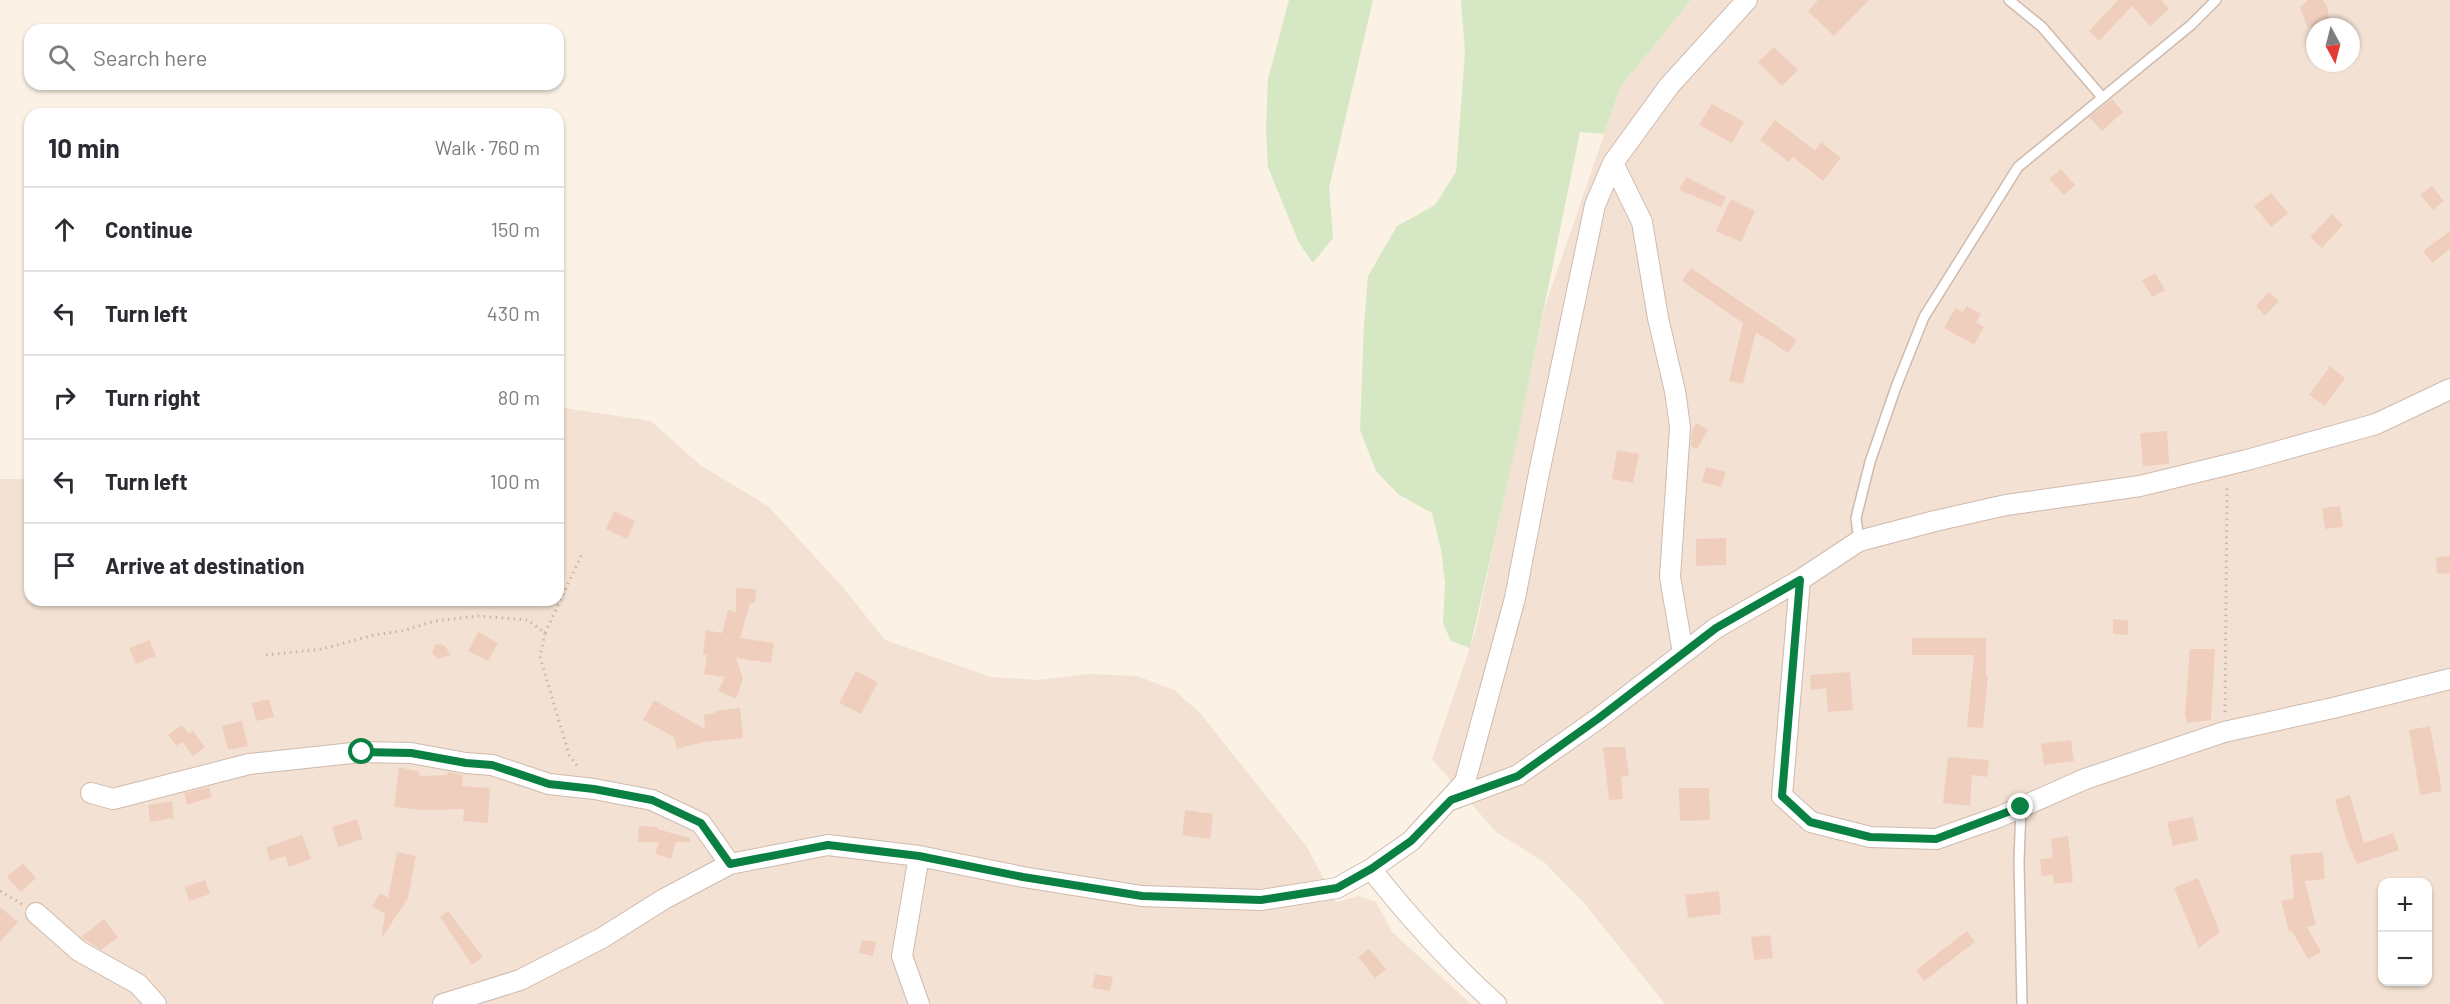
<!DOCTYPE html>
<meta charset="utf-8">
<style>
body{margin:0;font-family:Barlow,sans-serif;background:#f2f2f3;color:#2b2b33}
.controls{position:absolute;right:18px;bottom:18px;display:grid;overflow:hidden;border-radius:12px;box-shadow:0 2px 4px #0004}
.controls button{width:54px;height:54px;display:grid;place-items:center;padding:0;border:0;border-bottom:2px solid #e1e1e2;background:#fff;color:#2b2b33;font:30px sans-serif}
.compass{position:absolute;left:2306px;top:18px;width:54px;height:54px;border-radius:50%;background:#fff;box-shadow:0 2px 4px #0004;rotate:173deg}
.stop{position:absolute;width:18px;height:18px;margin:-14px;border:4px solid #0b8043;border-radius:50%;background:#fff}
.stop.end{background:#0b8043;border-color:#fff;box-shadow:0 2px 6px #0008}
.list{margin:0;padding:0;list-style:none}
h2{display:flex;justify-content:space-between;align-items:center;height:78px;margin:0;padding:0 24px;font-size:26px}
h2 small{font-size:20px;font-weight:400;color:#7c7c81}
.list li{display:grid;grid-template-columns:39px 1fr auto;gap:18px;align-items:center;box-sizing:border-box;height:84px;padding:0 24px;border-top:2px solid #e1e1e2}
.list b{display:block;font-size:22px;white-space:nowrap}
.list em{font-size:20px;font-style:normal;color:#7c7c81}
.icon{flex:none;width:33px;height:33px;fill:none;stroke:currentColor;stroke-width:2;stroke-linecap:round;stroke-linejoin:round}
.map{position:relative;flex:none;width:2450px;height:1004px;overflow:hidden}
.search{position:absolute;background:#fff;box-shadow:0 2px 4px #0004;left:24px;top:24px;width:540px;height:66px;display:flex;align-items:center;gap:15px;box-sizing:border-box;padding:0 21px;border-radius:18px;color:#7c7c81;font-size:22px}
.panel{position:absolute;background:#fff;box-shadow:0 2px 4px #0004;left:24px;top:108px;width:540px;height:498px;border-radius:18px}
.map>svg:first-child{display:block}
.residential{fill:#f3e2d3;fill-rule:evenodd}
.green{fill:#d5e8c3}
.building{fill:#f0cebd}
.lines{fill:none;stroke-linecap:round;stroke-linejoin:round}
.lane-casing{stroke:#cfbaae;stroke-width:12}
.street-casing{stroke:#cfbaae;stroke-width:22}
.path{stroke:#d5b1a0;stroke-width:3;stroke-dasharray:1.5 4.5;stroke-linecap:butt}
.lane{stroke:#fff;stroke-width:9}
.street{stroke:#fff;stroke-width:20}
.route{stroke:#0b8043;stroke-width:8}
</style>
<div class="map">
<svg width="2450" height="1004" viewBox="0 0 2450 1004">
<rect width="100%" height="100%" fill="#fbf1e4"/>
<path class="residential" d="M1691 0H2450V1004H1665L1584 903 1544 862 1496 832 1432 759 1475 633 1545 306 1621 86ZM2315 27H2351V63H2315ZM2382 882H2428V982H2382Z
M558 407 651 421 700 465 768 506 841 585 885 640 991 677 1039 680 1088 674 1137 676 1174 690 1200 713 1307 847 1336 902 1359 896 1376 902 1393 933 1471 1004H0V479H30V600H558Z"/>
<path class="green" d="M1289 0H1373L1329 188 1333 238 1313 263 1299 243 1268 167 1266 130 1268 79Z
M1461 0H1691L1621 86 1604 134 1580 132 1515 449 1470 648 1451 641 1443 623 1445 583 1441 550 1432 513 1398 494 1376 471 1360 430 1364 325 1368 276 1397 226 1435 205 1456 172 1465 52Z"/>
<path class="building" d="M1818 0H1869L1834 36 1808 11Z
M2118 0H2161L2169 9 2150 26 2132 6 2099 41 2089 31Z
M2308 0H2323L2327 6 2331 27H2307L2300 7Z
M1774 47 1798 70 1782 86 1758 62Z
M2112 99 2123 112 2102 131 2089 117Z
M1712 104 1744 122 1732 143 1699 125Z
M1775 120 1815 150 1821 142 1841 158 1823 181 1793 157 1789 162 1760 140Z
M2061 169 2075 185 2064 195 2049 179Z
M1686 177 1726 197 1721 207 1679 190Z
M2432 186 2444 201 2433 210 2420 195Z
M2271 193 2288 213 2271 227 2254 206Z
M1731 199 1755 211 1741 242 1716 231Z
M2332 214 2343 225 2322 248 2310 237Z
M2450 231V249L2432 263 2423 251Z
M1691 268 1797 340 1788 353 1756 332 1743 384 1729 381 1743 323 1682 281Z
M2155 273 2165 290 2152 297 2142 280Z
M2269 292 2279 301 2265 316 2256 306Z
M1967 306 1981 314 1976 322 1984 327 1974 345 1944 328 1955 308 1963 312Z
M2330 366 2345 378 2325 406 2309 395Z
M1696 423 1708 430 1697 449 1691 446 1692 430Z
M2167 431 2169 464 2143 466 2140 433Z
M1617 450 1639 454 1633 483 1612 479Z
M1706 467 1726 472 1721 487 1702 482Z
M2340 506 2343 527 2325 529 2322 508Z
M614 511 635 521 627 539 606 529Z
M1726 538V565L1696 566V539Z
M2450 556V573L2437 574 2436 557Z
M736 588 756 589 755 603H750L740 638 774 643 771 663 736 658 743 679 736 699 718 691 725 677 704 674 707 655 703 654 706 630 722 633 728 610 736 612Z
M2113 619 2128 620V635L2113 634Z
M478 632 498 643 488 661 468 651Z
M1912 638H1986V676H1988L1983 728 1967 727 1974 655H1912Z
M149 640 156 656 136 664 129 648Z
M438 644 445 646 451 655 439 659 436 657 432 654 435 645Z
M2190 649H2215L2211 720 2187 723 2185 713Z
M856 671 878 682 861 714 839 703Z
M1850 672 1853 710 1828 712 1826 688 1811 690 1810 675Z
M269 699 274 717 256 721 252 703Z
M654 700 705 729 704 715 715 713V711L740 708 743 738 703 742 677 749 674 737 643 720Z
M242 721 248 746 228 750 222 726Z
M182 725 189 734 193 731 205 747 193 756 182 742 176 746 168 735Z
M2430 726 2442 791 2420 795 2409 730Z
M2071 740 2074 761 2044 765 2041 744Z
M1605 747H1625L1629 776 1621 777 1623 799 1609 800 1603 749Z
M1948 757 1989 760 1987 777 1972 775 1970 806 1943 803Z
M399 767 420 772 419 776 446 775 449 772 463 775 462 786 490 788 488 823 463 821 464 809 422 810 394 807Z
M209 787 212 797 187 805 184 793Z
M1679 788H1709L1710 820 1680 821Z
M2350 795 2364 843 2393 833 2399 850 2357 864 2347 841 2335 800Z
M172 801 174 818 150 822 148 805Z
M1185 810 1213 814 1210 839 1182 835Z
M2193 817 2198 840 2173 846 2167 822Z
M357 819 363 839 338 847 332 827Z
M639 826 657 827V829L690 838V842H676L671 859 655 854 659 842H638Z
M302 835 311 859 289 867 285 856 270 861 266 847Z
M2068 836 2073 882 2054 884 2053 875 2042 876 2040 859 2053 858 2051 839Z
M397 852 416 856 408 898 381 939 385 914 372 906 380 893 388 898Z
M2323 852 2325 879 2305 881 2316 925 2307 927 2321 952 2308 959 2292 931H2289L2281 901 2294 898 2290 855Z
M23 863 36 878 21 892 7 877Z
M2198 878 2220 932 2199 948 2174 888Z
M205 880 210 894 189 901 185 887Z
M1719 891 1721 914 1688 918 1685 895Z
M0 907 18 922 0 942Z
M448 911 483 957 472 965 440 917Z
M104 919 118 937 101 950 81 937Z
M1967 931 1975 942 1924 981 1916 970Z
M1770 935 1773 958 1754 960 1751 937Z
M862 940 876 942 873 956 859 953Z
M1369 949 1386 969 1375 978 1358 957Z
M1095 974 1113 977 1110 991 1092 988Z"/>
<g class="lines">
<g class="lane-casing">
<path id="lane" d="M2009 0 2042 27 2102 97
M1859 541 1856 518 1870 462 1896 387 1924 317 2018 167 2191 25 2216 0
M2021 807 2019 862 2022 1004"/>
</g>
<g class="street-casing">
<path id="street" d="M1613 163 1642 222 1658 318 1675 391 1680 427 1670 577 1683 653
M1800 580 1782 796 1811 822 1870 837 1936 839 1999 817 2085 779 2224 732 2333 708 2450 679
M91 793 113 799 249 764 362 752 411 753 466 763 492 765 549 784 594 789 652 800 701 823 730 864
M1451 800 1518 775 1599 718 1716 628 1800 580 1859 541 1935 521 2006 505 2140 486 2247 460 2376 424 2450 389
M1371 869C1409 917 1450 963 1496 1004
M36 913 79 951 138 984 156 1004
M443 1004 520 980 602 938 664 899 730 864 828 845 919 856 1023 877 1142 896 1261 900 1337 888 1371 869 1411 841 1465 782 1515 598 1539 473 1595 205 1613 163 1669 86 1747 0
M919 1004 902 956 919 856"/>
</g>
<path class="path" d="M545 633 582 554
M266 655 322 649 374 635 402 631 435 621 478 616 528 620 545 633 540 657 569 755 579 768
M2225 712 2227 485
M0 891 22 904"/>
<use href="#lane" class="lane"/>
<use href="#street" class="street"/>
</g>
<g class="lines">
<path class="route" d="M362 752 411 753 466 763 492 765 549 784 594 789 652 800 701 823 730 864 828 845 919 856 1023 877 1142 896 1261 900 1337 888 1371 869 1411 841 1451 800 1518 776 1599 718 1716 628 1800 580 1782 796 1810 822 1870 837 1936 839 2021 807"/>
</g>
</svg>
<div class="controls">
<button>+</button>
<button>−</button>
</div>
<svg class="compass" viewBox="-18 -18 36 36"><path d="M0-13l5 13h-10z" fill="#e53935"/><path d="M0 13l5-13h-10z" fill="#7c7c81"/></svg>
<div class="stop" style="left:362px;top:752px"></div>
<div class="stop end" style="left:2021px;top:807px"></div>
<div class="search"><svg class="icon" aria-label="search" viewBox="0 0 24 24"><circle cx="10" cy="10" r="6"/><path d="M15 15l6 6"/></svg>Search here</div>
<section class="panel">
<h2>10 min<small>Walk · 760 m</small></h2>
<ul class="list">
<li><svg class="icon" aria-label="ahead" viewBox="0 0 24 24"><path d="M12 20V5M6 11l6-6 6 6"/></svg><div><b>Continue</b></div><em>150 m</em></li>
<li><svg class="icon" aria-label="left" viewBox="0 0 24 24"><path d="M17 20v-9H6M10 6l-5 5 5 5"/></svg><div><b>Turn left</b></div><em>430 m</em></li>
<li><svg class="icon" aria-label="right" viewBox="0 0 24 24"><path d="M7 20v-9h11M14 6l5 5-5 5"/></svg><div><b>Turn right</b></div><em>80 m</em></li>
<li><svg class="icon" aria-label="left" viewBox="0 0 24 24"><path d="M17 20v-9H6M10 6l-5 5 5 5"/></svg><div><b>Turn left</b></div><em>100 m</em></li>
<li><svg class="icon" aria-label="arrive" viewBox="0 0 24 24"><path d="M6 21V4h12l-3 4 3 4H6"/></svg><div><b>Arrive at destination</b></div></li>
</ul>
</section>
</div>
